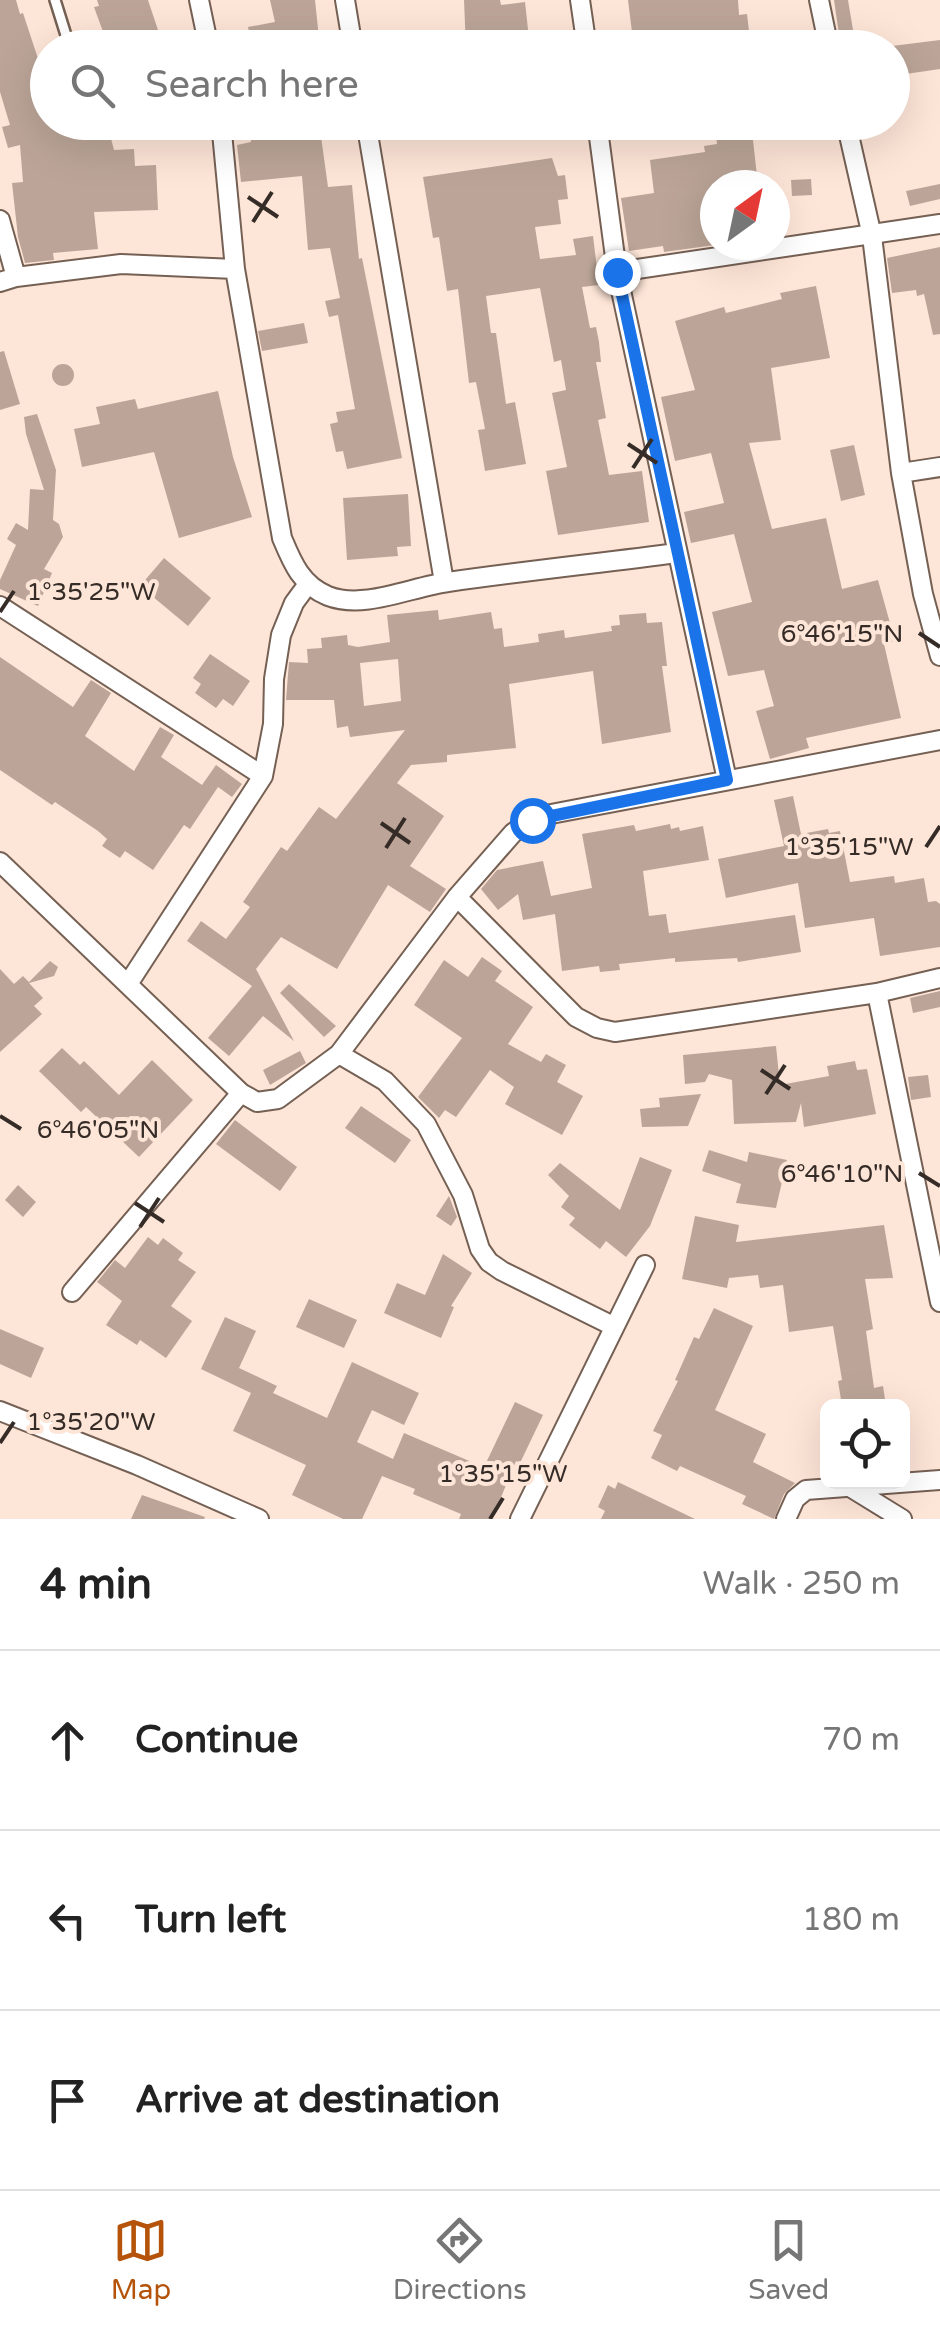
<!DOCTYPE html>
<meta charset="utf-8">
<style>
body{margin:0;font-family:"Varela Round",sans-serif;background:#f2f2f2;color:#222}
.controls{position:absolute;right:30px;bottom:30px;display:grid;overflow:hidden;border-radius:15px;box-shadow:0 10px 40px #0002}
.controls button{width:90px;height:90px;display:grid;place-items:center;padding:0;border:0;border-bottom:2px solid #e0e0e0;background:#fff;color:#222;font:50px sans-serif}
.compass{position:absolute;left:700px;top:170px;width:90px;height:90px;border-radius:50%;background:#fff;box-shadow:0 10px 40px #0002;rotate:33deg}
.stop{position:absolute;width:30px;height:30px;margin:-22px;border:8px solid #1a73e8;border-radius:50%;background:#fff}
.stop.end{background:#1a73e8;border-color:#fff;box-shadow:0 2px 10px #0008}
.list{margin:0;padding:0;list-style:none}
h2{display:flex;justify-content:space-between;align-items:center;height:130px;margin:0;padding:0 40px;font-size:42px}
h2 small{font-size:32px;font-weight:400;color:#767676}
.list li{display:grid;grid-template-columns:65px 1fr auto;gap:30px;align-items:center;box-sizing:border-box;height:180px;padding:0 40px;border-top:2px solid #e0e0e0}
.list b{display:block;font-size:38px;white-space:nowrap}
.list em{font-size:32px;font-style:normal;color:#767676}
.icon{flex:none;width:55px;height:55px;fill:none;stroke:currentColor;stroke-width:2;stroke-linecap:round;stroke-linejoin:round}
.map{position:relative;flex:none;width:940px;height:1519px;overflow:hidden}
.search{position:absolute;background:#fff;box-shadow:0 10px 40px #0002;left:30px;right:30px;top:30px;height:110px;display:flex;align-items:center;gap:25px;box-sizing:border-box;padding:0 35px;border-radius:55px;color:#767676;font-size:38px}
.sheet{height:670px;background:#fff}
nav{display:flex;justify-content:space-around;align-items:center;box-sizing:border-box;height:140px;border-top:2px solid #e0e0e0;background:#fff;font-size:28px;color:#767676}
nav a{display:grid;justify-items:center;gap:5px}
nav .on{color:#b45309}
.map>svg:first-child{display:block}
.building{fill:#bca598;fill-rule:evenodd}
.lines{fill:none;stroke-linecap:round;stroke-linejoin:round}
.service-casing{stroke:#756054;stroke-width:14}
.minor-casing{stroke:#756054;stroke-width:22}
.service{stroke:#fff;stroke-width:9}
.minor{stroke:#fff;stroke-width:18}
.route{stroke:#1a73e8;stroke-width:12}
.ticks{fill:none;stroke:#352c27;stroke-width:4}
.ticks-label{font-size:25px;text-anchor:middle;fill:#352c27;stroke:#fde5d7;stroke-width:8;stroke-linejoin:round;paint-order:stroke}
</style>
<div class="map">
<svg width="940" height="1519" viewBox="0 0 940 1519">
<rect width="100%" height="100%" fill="#fde5d7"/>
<path class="building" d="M0 0H16L20 14 23 13 48 89V122H57L61 134 107 123 114 150 134 149 135 166 156 165 158 210 94 212 98 249 53 253 54 260 25 263 18 237 12 183 23 182 20 145 8 148 2 127 10 125 0 92Z
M97 0H148L164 48H109L94 7 99 6Z
M270 0H315L320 48H252L248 27 275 22Z
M464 0H500L501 5 525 2 530 48H466Z
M628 0H738L739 15 747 14 751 48H634Z
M834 0H848L856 48H841Z
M940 40V69L892 76V46Z
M249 122H319L328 187 352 185 359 259 362 258 402 458 347 469 343 451 336 452 330 424 338 422 336 412 355 409 338 315 329 317 325 301 340 298 330 248 308 250 302 176 241 182 237 145 251 142Z
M714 122H751L758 185H715V245L664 252 663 246 629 251 621 198 654 193 650 160 705 152 704 146 717 144Z
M552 158 558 176 565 175 568 199 558 200 561 224 535 227 540 259 576 255 573 239 593 236 599 285 582 287 590 328 596 327 599 342 601 362H596L606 418 598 420 609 475 642 471 649 522 558 535 546 471 567 467 552 393 566 390 561 360 554 362 540 288 486 296 491 333H496L506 404 515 402 526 464 485 471 478 430 485 429 476 382 469 383 458 289 447 291 439 237 433 238 423 177Z
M811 179 812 195 792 196 791 180Z
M940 184V199L910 206 906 191Z
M940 247V334L933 335 924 294 917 296 916 290 892 293 887 258Z
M816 286 830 358 771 368 781 440 749 443 772 529 826 518 842 589 878 580 895 641 884 644 901 718 806 738 809 748 770 759 756 711 774 706 764 670 728 676 712 612 752 602 734 534 691 543 684 512 724 503 711 453 675 461 661 397 695 390 675 321 724 307 726 313 782 299 780 293Z
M304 323 308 343 262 351 258 331Z
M4 351 20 404 0 410V352Z
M52 375a11 11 0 1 1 22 0a11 11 0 1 1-22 0Z
M218 391 233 457 252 517 179 538 154 452 82 467 74 429 100 424 96 407 135 399 138 409Z
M37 414 56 470 53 520 59 524 63 537 44 569 52 573 38 606 0 589V580L16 545 7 539 16 523 28 530 30 489 44 490 26 434 24 417Z
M854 445 865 495 841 501 830 450Z
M408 494 411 546 397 547 398 556 347 560 343 498Z
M164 558 211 598 188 626 140 586Z
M438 610 439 620 491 612 494 629 502 628 504 647 539 642 538 634 564 630 565 638 612 631 611 626 620 625 619 615 646 613 647 623 662 622 667 666H662L671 732 602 744 593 671 509 684 516 748 447 755V762L411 765 397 783 444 816 410 866 446 889 430 912 388 885 337 969 281 937 256 969 294 1041 263 1016 229 1056 208 1038 252 986 187 941 201 921 226 939 250 907 243 902 281 847 287 851 319 807 336 819 405 730 350 737 348 726 337 728 334 700H286L289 662 308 663 307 649 322 648 321 638 347 635 348 645 358 647 390 642 387 615ZM398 659 401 701 364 706 360 663Z
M210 654 250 681 233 706 223 699 216 708 195 693 201 684 193 678Z
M0 657 73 707 91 680 111 693 85 736 134 771 160 727 174 735 161 757 202 785 216 765 242 784 232 797 218 787 190 829 184 825 153 870 125 851 120 858 102 846 107 839 98 831 55 802 52 805 0 770Z
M793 796 801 834 828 829 829 833 840 831 850 882 894 876 895 883 924 878 928 902 936 901 940 904V947L880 956 874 918 805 928 798 883 726 898 718 859 784 846 774 800Z
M670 824 671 829 679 827 680 831 703 826 709 860 643 871 649 916 666 914 669 933 795 915 801 952 738 962 737 958 675 962V958L619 964 620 970 600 972 599 966 562 971 555 914 523 920 518 894 498 910 481 889 497 870 543 861 551 896 592 888 582 834 634 825 636 831Z
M482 957 502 971 495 981 533 1007 508 1044 541 1062 546 1054 566 1065 557 1082 583 1096 562 1135 505 1104 514 1087 490 1070 456 1117 445 1110 439 1118 418 1097 462 1038 414 1005 444 960 468 977Z
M50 961 58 967 54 976 29 983 43 998 34 1006 42 1014 0 1052V969L14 984 23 976 29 982Z
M289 984 336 1026 324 1037 280 993Z
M940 991V1007L913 1013 910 998Z
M776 1046 780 1085 829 1076 827 1066 855 1061 857 1070 867 1069 876 1114 804 1127 801 1103 796 1122 734 1124 732 1080 709 1074 705 1082 685 1084 683 1055Z
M62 1048 80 1065 84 1061 119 1095 152 1060 193 1100 139 1157 86 1107 81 1112 39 1071Z
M300 1051 306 1063 270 1085 263 1070Z
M928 1075 931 1097 911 1100 908 1077Z
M701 1094 688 1126 642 1127 640 1109 660 1107 659 1098Z
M361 1106 411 1140 395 1163 345 1128Z
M235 1120 297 1167 280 1191 216 1144Z
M709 1150 747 1162 749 1152 787 1160 776 1208 736 1203 741 1184 702 1171Z
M640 1157 672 1170 650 1226 626 1257 606 1241 600 1249 569 1225 575 1218 561 1207 569 1196 548 1175 560 1163 620 1210Z
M18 1185 36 1202 23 1217 5 1200Z
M449 1196 457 1217 451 1226 436 1216Z
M695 1216 739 1225 736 1242 884 1225 893 1278 865 1279 873 1329 866 1331 874 1388 883 1386 886 1406H842L838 1381 842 1380 833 1326 789 1332 783 1285 760 1288 758 1275 729 1278 727 1288 682 1279Z
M148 1237 158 1245 163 1238 183 1253 178 1260 196 1272 171 1306 192 1321 166 1358 140 1340 137 1345 106 1325 122 1301 97 1282 115 1260 125 1268Z
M443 1254 472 1273 451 1306 454 1307 441 1338 384 1313 397 1283 425 1295Z
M309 1299 357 1320 344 1348 296 1327Z
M714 1308 753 1326 715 1410 766 1434 753 1462 795 1483 784 1494 774 1519 742 1504 746 1496 680 1466 677 1471 651 1458 662 1435 653 1431 678 1381 675 1380 694 1337 699 1339Z
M225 1317 256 1331 239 1368 277 1386 273 1393 327 1418 352 1362 419 1393 404 1425 372 1410 357 1442 393 1459 404 1433 481 1466 485 1465 515 1402 543 1415 520 1463 516 1461 492 1519H459L461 1514 413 1494 415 1489 382 1476 362 1519H343L292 1495 306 1465 233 1431 251 1393 201 1369Z
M0 1329 44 1348 31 1378 0 1364Z
M618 1482 695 1519H601L605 1511 598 1507 608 1485 615 1489Z
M142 1495 205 1517 204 1519H131Z"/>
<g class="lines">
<g class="service-casing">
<path id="service" d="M55 0 70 48"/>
</g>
<g class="minor-casing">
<path id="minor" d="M199 0 209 48
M345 0 353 48
M580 0 587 48
M819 0 829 48
M221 122 235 269 282 538C292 562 301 585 328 596 364 610 411 587 448 582 524 571 601 563 677 553
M366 122 444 582
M597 122 617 272 727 780
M846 122 872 236 901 473 923 594 940 656
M0 220 16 277
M617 272 940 224
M0 282 16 277 121 264 235 269
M901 473 940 467
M0 606 263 776
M0 862 241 1093 257 1102 278 1099 339 1054 457 897 513 833 531 820 551 814 940 740
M457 897 576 1017 597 1028 615 1032 877 993 940 978
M128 984 263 776 273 724 274 679 281 635 294 603 308 584
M877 993 940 1302
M339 1054 385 1081 426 1124 463 1195 480 1249 489 1262 502 1271 613 1326
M72 1292 241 1093
M0 1411 137 1465 259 1519
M850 1487 902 1519
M520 1519 645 1265
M786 1519 795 1499 806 1490 940 1480"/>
</g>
<use href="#service" class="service"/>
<use href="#minor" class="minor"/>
</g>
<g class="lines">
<path class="route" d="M532 820 727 780 617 272"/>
</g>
<path class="ticks" d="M248 197 278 217M253 222 272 192M628 444 657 463M633 468 652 439M0 612 14 591M919 633 940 647M381 823 410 843M926 847 940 826M386 848 405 818M761 1070 790 1089M766 1094 785 1065M0 1116 21 1129M919 1173 940 1186M135 1203 164 1222M140 1227 159 1198M0 1443 14 1422M490 1519 503 1498"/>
<g class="ticks-label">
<text x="91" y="600">1°35'25"W</text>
<text x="842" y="642">6°46'15"N</text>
<text x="849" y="855">1°35'15"W</text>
<text x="98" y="1138">6°46'05"N</text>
<text x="842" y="1182">6°46'10"N</text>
<text x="91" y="1430">1°35'20"W</text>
<text x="503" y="1482">1°35'15"W</text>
</g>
</svg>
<div class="controls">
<button><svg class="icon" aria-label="locate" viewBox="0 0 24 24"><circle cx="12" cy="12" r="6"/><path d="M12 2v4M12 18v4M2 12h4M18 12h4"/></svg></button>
</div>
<svg class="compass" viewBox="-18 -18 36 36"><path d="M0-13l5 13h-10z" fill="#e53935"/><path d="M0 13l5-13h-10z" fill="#767676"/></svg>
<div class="stop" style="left:532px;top:820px"></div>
<div class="stop end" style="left:617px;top:272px"></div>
<div class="search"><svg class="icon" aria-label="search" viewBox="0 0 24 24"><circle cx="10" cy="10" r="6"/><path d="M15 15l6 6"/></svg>Search here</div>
</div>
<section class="sheet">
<h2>4 min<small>Walk · 250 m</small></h2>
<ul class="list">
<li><svg class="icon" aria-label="ahead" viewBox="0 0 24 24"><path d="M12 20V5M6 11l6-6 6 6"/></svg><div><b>Continue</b></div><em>70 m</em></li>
<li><svg class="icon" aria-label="left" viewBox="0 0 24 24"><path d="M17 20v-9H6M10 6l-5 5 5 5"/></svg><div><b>Turn left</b></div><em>180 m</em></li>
<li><svg class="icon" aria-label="arrive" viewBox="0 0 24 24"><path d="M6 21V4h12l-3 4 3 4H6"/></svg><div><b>Arrive at destination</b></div></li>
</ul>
</section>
<nav>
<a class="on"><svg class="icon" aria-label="map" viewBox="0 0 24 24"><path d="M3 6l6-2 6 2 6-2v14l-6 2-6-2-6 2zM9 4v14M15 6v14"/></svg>Map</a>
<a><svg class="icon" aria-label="directions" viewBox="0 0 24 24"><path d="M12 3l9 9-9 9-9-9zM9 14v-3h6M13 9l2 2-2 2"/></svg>Directions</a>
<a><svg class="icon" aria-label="saved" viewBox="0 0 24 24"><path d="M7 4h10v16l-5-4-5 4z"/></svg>Saved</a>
</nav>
